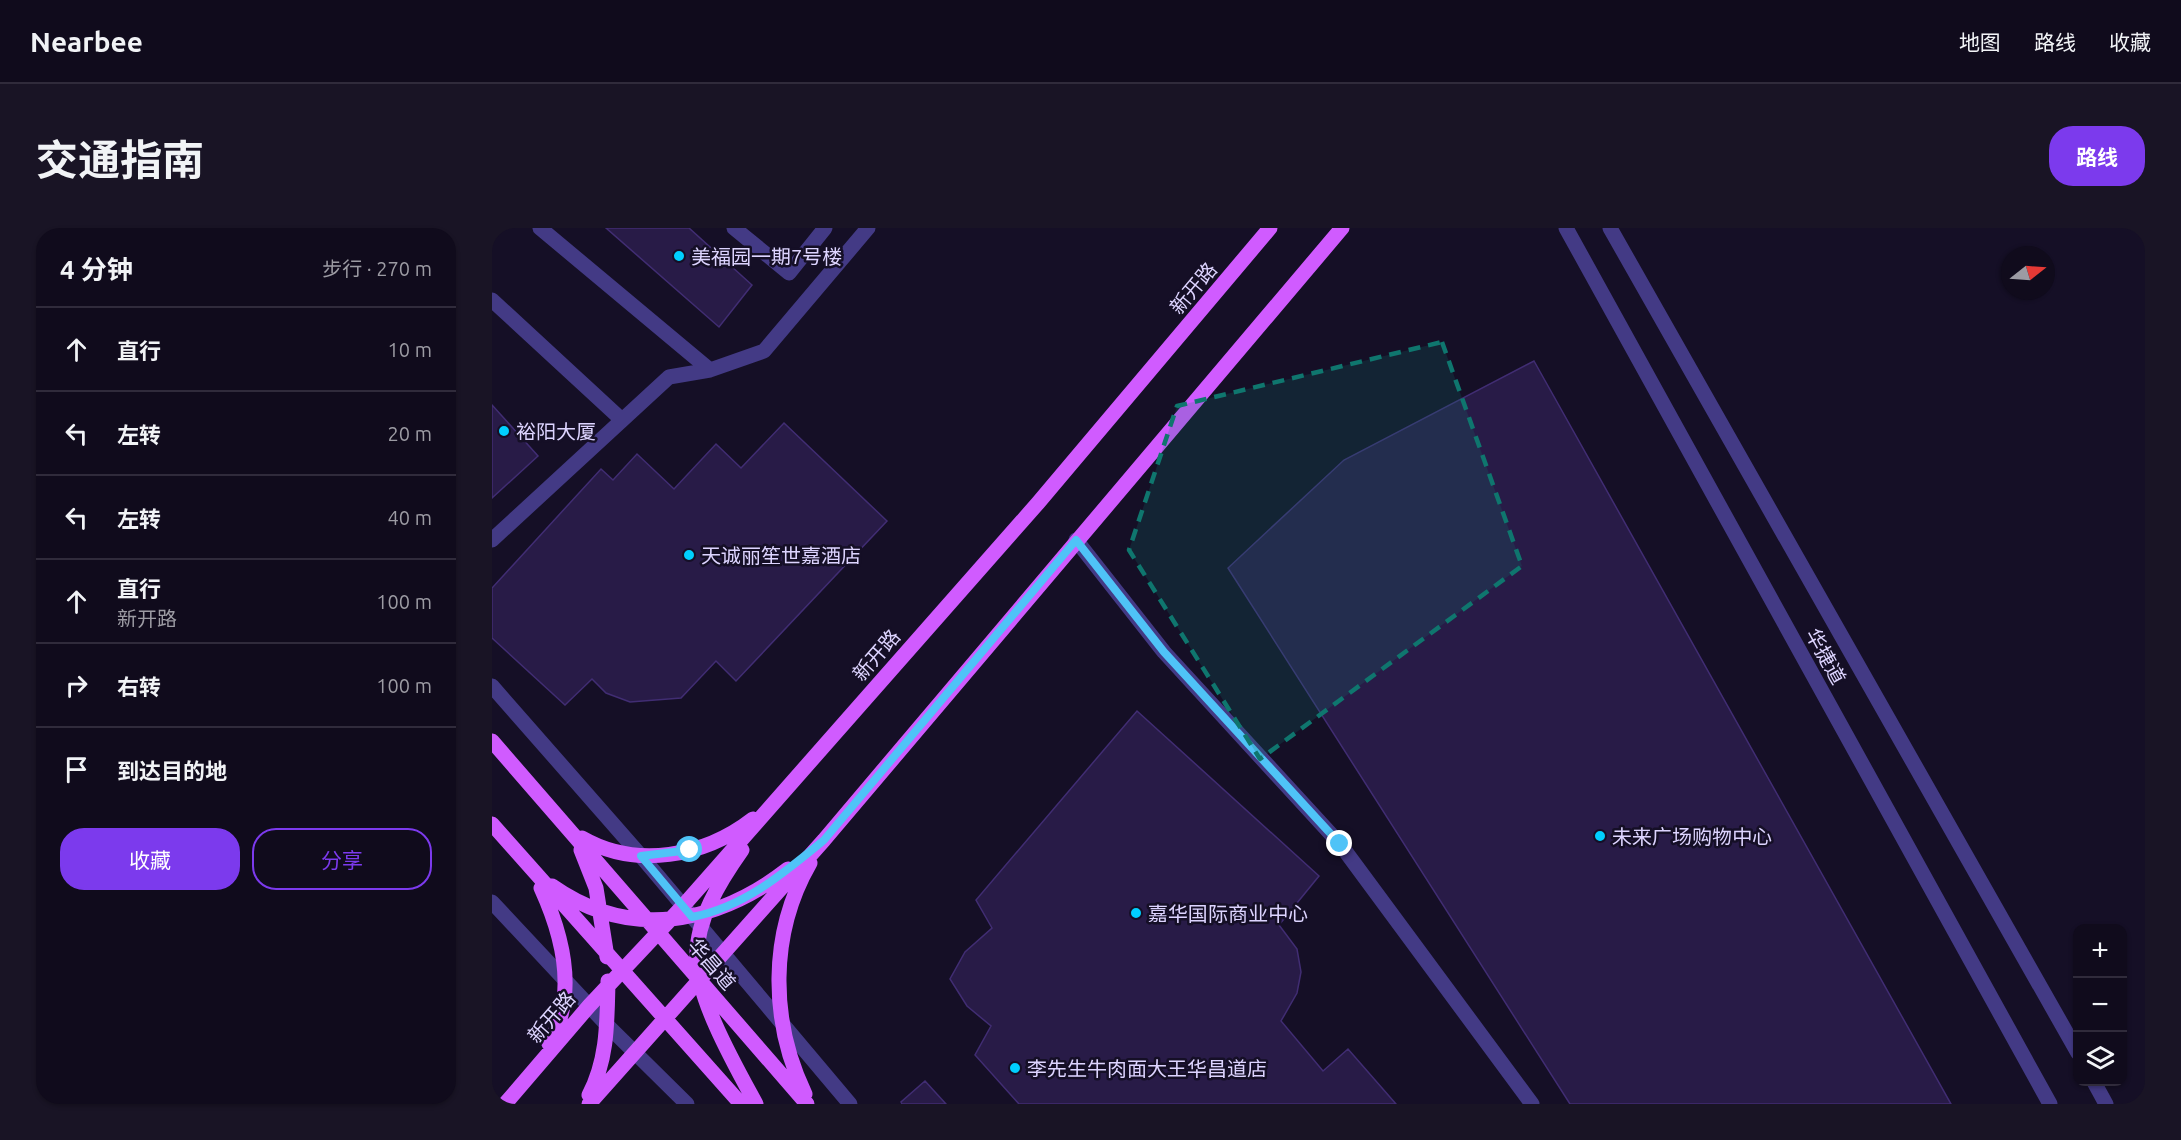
<!DOCTYPE html>
<html lang="zh">
<meta charset="utf-8">
<style>
body{margin:0;font-family:Ubuntu,"Noto Sans SC",sans-serif;background:#191425;color:#f1f3f6}
.controls{position:absolute;right:18px;bottom:18px;display:grid;overflow:hidden;border-radius:12px;box-shadow:0 2px 4px #0004}
.controls button{width:54px;height:54px;display:grid;place-items:center;padding:0;border:0;border-bottom:2px solid #302b3b;background:#100b1c;color:#f1f3f6;font:30px sans-serif}
.compass{position:absolute;left:1509px;top:18px;width:54px;height:54px;border-radius:50%;background:#100b1c;box-shadow:0 2px 4px #0004;rotate:73deg}
.stop{position:absolute;width:18px;height:18px;margin:-14px;border:4px solid #4fc3f7;border-radius:50%;background:#fff}
.stop.end{background:#4fc3f7;border-color:#fff;box-shadow:0 2px 6px #0008}
.list{margin:0;padding:0;list-style:none}
h2{display:flex;justify-content:space-between;align-items:center;height:78px;margin:0;padding:0 24px;font-size:26px}
h2 small{font-size:20px;font-weight:400;color:#9c9ba3}
.list li{display:grid;grid-template-columns:39px 1fr auto;gap:18px;align-items:center;box-sizing:border-box;height:84px;padding:0 24px;border-top:2px solid #302b3b}
.list b{display:block;font-size:22px;white-space:nowrap}
.list p{margin:0;font-size:20px;white-space:nowrap;color:#9c9ba3}
.list em{font-size:20px;font-style:normal;color:#9c9ba3}
.actions{display:flex;gap:12px;padding:18px 24px}
.actions a{flex:1;padding:14px 0;border:2px solid #7c3aed;border-radius:24px;text-align:center;font-size:21px;color:#7c3aed}
.actions .main{background:#7c3aed;color:#fff}
.icon{flex:none;width:33px;height:33px;fill:none;stroke:currentColor;stroke-width:2;stroke-linecap:round;stroke-linejoin:round}
.map{position:relative;flex:none;width:1653px;height:876px;overflow:hidden;border-radius:24px}
header{display:flex;align-items:center;gap:36px;box-sizing:border-box;height:84px;padding:0 30px;background:#100b1c;border-bottom:2px solid #302b3b}
header strong{font-size:28px}
nav{display:flex;gap:33px;margin-inline-start:auto;font-size:21px}
.intro{display:flex;align-items:center;justify-content:space-between;box-sizing:border-box;height:144px;padding:0 36px}
h1{margin:0;font-size:42px}
.button{padding:15px 27px;border-radius:24px;background:#7c3aed;color:#fff;font-size:21px;font-weight:700}
main{display:flex;gap:36px;padding:0 36px}
aside{flex:1;background:#100b1c;border-radius:24px;box-shadow:0 2px 4px #0004}
.map>svg:first-child{display:block}
.building{fill:#281b47;stroke:#412d73;stroke-width:1.5}
.lines{fill:none;stroke-linecap:round;stroke-linejoin:round}
.minor{stroke:#433a85;stroke-width:15}
.tertiary{stroke:#433a85;stroke-width:15}
.primary{stroke:#d05bff;stroke-width:15}
.route{stroke:#4fc3f7;stroke-width:8}
.marked{fill:#0f766e;fill-opacity:0.2;stroke:#0f766e;stroke-width:4.5;stroke-dasharray:12 8;stroke-linejoin:round}
.poi-dot{fill:#00cfff;stroke:#150f26;stroke-width:2}
.labels{text-anchor:middle;dominant-baseline:central;stroke-width:5;stroke-linejoin:round;paint-order:stroke}
.poi-label{font-size:20px;fill:#ddd4ff;stroke:#150f26;text-anchor:start}
.street-label{font-size:20px;fill:#ddd4ff;stroke:#150f26}
</style>
<header>
<strong>Nearbee</strong>
<nav><a>地图</a><a>路线</a><a>收藏</a></nav>
</header>
<div class="intro"><h1>交通指南</h1><a class="button">路线</a></div>
<main>
<aside>
<h2>4 分钟<small>步行 · 270 m</small></h2>
<ul class="list">
<li><svg class="icon" aria-label="ahead" viewBox="0 0 24 24"><path d="M12 20V5M6 11l6-6 6 6"/></svg><div><b>直行</b></div><em>10 m</em></li>
<li><svg class="icon" aria-label="left" viewBox="0 0 24 24"><path d="M17 20v-9H6M10 6l-5 5 5 5"/></svg><div><b>左转</b></div><em>20 m</em></li>
<li><svg class="icon" aria-label="left" viewBox="0 0 24 24"><path d="M17 20v-9H6M10 6l-5 5 5 5"/></svg><div><b>左转</b></div><em>40 m</em></li>
<li><svg class="icon" aria-label="ahead" viewBox="0 0 24 24"><path d="M12 20V5M6 11l6-6 6 6"/></svg><div><b>直行</b><p>新开路</p></div><em>100 m</em></li>
<li><svg class="icon" aria-label="right" viewBox="0 0 24 24"><path d="M7 20v-9h11M14 6l5 5-5 5"/></svg><div><b>右转</b></div><em>100 m</em></li>
<li><svg class="icon" aria-label="arrive" viewBox="0 0 24 24"><path d="M6 21V4h12l-3 4 3 4H6"/></svg><div><b>到达目的地</b></div></li>
</ul>
<div class="actions"><a class="main">收藏</a><a>分享</a></div>
</aside>
<div class="map">
<svg width="1653" height="876" viewBox="0 0 1653 876">
<rect width="100%" height="100%" fill="#150f26"/>
<path class="building" d="M114 0H197L260 57 227 99Z
M1042 133 1459 876H1078L736 340 852 232Z
M0 177 46 228 0 270Z
M292 195 395 293 244 453 224 433 189 470 138 474 114 465 100 451 73 477 0 410V360L109 241 121 252 145 226 182 261 224 216 249 240Z
M645 483 827 648 787 697 805 721 809 744 805 765 789 793 831 843 856 821 904 876H527L483 827 499 798 475 778 458 751 473 724 500 700 484 672Z
M433 853 454 876H410L409 874Z"/>
<g class="lines">
<path class="minor" d="M48 0 218 142
M242 0 297 45 333 0
M0 72 130 192
M0 312 177 149 218 142 272 123 376 0
M584 312 672 424 848 616 1040 876"/>
<path class="tertiary" d="M1074 0 1558 876
M1118 0 1586 825
M0 458 149 628 358 876
M0 674 115 797 195 876
M1602 854 1614 876"/>
<path class="primary" d="M0 513 315 876
M0 596 249 876
M90 610C144 641 212 629 261 591
M89 622 104 660 115 729
M250 622C228 653 203 693 205 732 206 773 244 839 264 876
M60 658C138 713 225 696 296 641
M49 660C71 708 86 767 57 816
M313 866C278 793 277 706 318 635
M97 867C116 831 115 793 116 753
M13 876 97 778 191 678 546 275 778 0
M97 876 332 612 850 0"/>
</g>
<g class="lines">
<path class="route" d="M198 622 149 628 200 689C252 679 292 645 332 612L584 312 672 424 848 616"/>
</g>
<path class="marked" d="M950 114 1030 338 768 531 637 322 685 178Z"/>
<g class="poi-dot">
<circle cx="187" cy="28" r="6"/>
<circle cx="12" cy="203" r="6"/>
<circle cx="197" cy="327" r="6"/>
<circle cx="1108" cy="608" r="6"/>
<circle cx="644" cy="685" r="6"/>
<circle cx="523" cy="840" r="6"/>
</g>
<g class="labels">
<g class="poi-label">
<text x="199" y="28">美福园一期7号楼</text>
<text x="24" y="203">裕阳大厦</text>
<text x="209" y="327">天诚丽笙世嘉酒店</text>
<text x="1120" y="608">未来广场购物中心</text>
<text x="656" y="685">嘉华国际商业中心</text>
<text x="535" y="840">李先生牛肉面大王华昌道店</text>
</g>
<g class="street-label">
<text transform="translate(701 60) rotate(-50)">新开路</text>
<text transform="translate(384 427) rotate(-49)">新开路</text>
<text transform="translate(1334 428) rotate(61)">华捷道</text>
<text transform="translate(220 736) rotate(49)">华昌道</text>
<text transform="translate(59 789) rotate(-49)">新开路</text>
</g>
</g>
</svg>
<div class="controls">
<button>+</button>
<button>−</button>
<button><svg class="icon" aria-label="layers" viewBox="0 0 24 24"><path d="M12 4l9 5-9 5-9-5zM3 14l9 5 9-5"/></svg></button>
</div>
<svg class="compass" viewBox="-18 -18 36 36"><path d="M0-13l5 13h-10z" fill="#e53935"/><path d="M0 13l5-13h-10z" fill="#9c9ba3"/></svg>
<div class="stop" style="left:198px;top:622px"></div>
<div class="stop end" style="left:848px;top:616px"></div>
</div>
</main>
